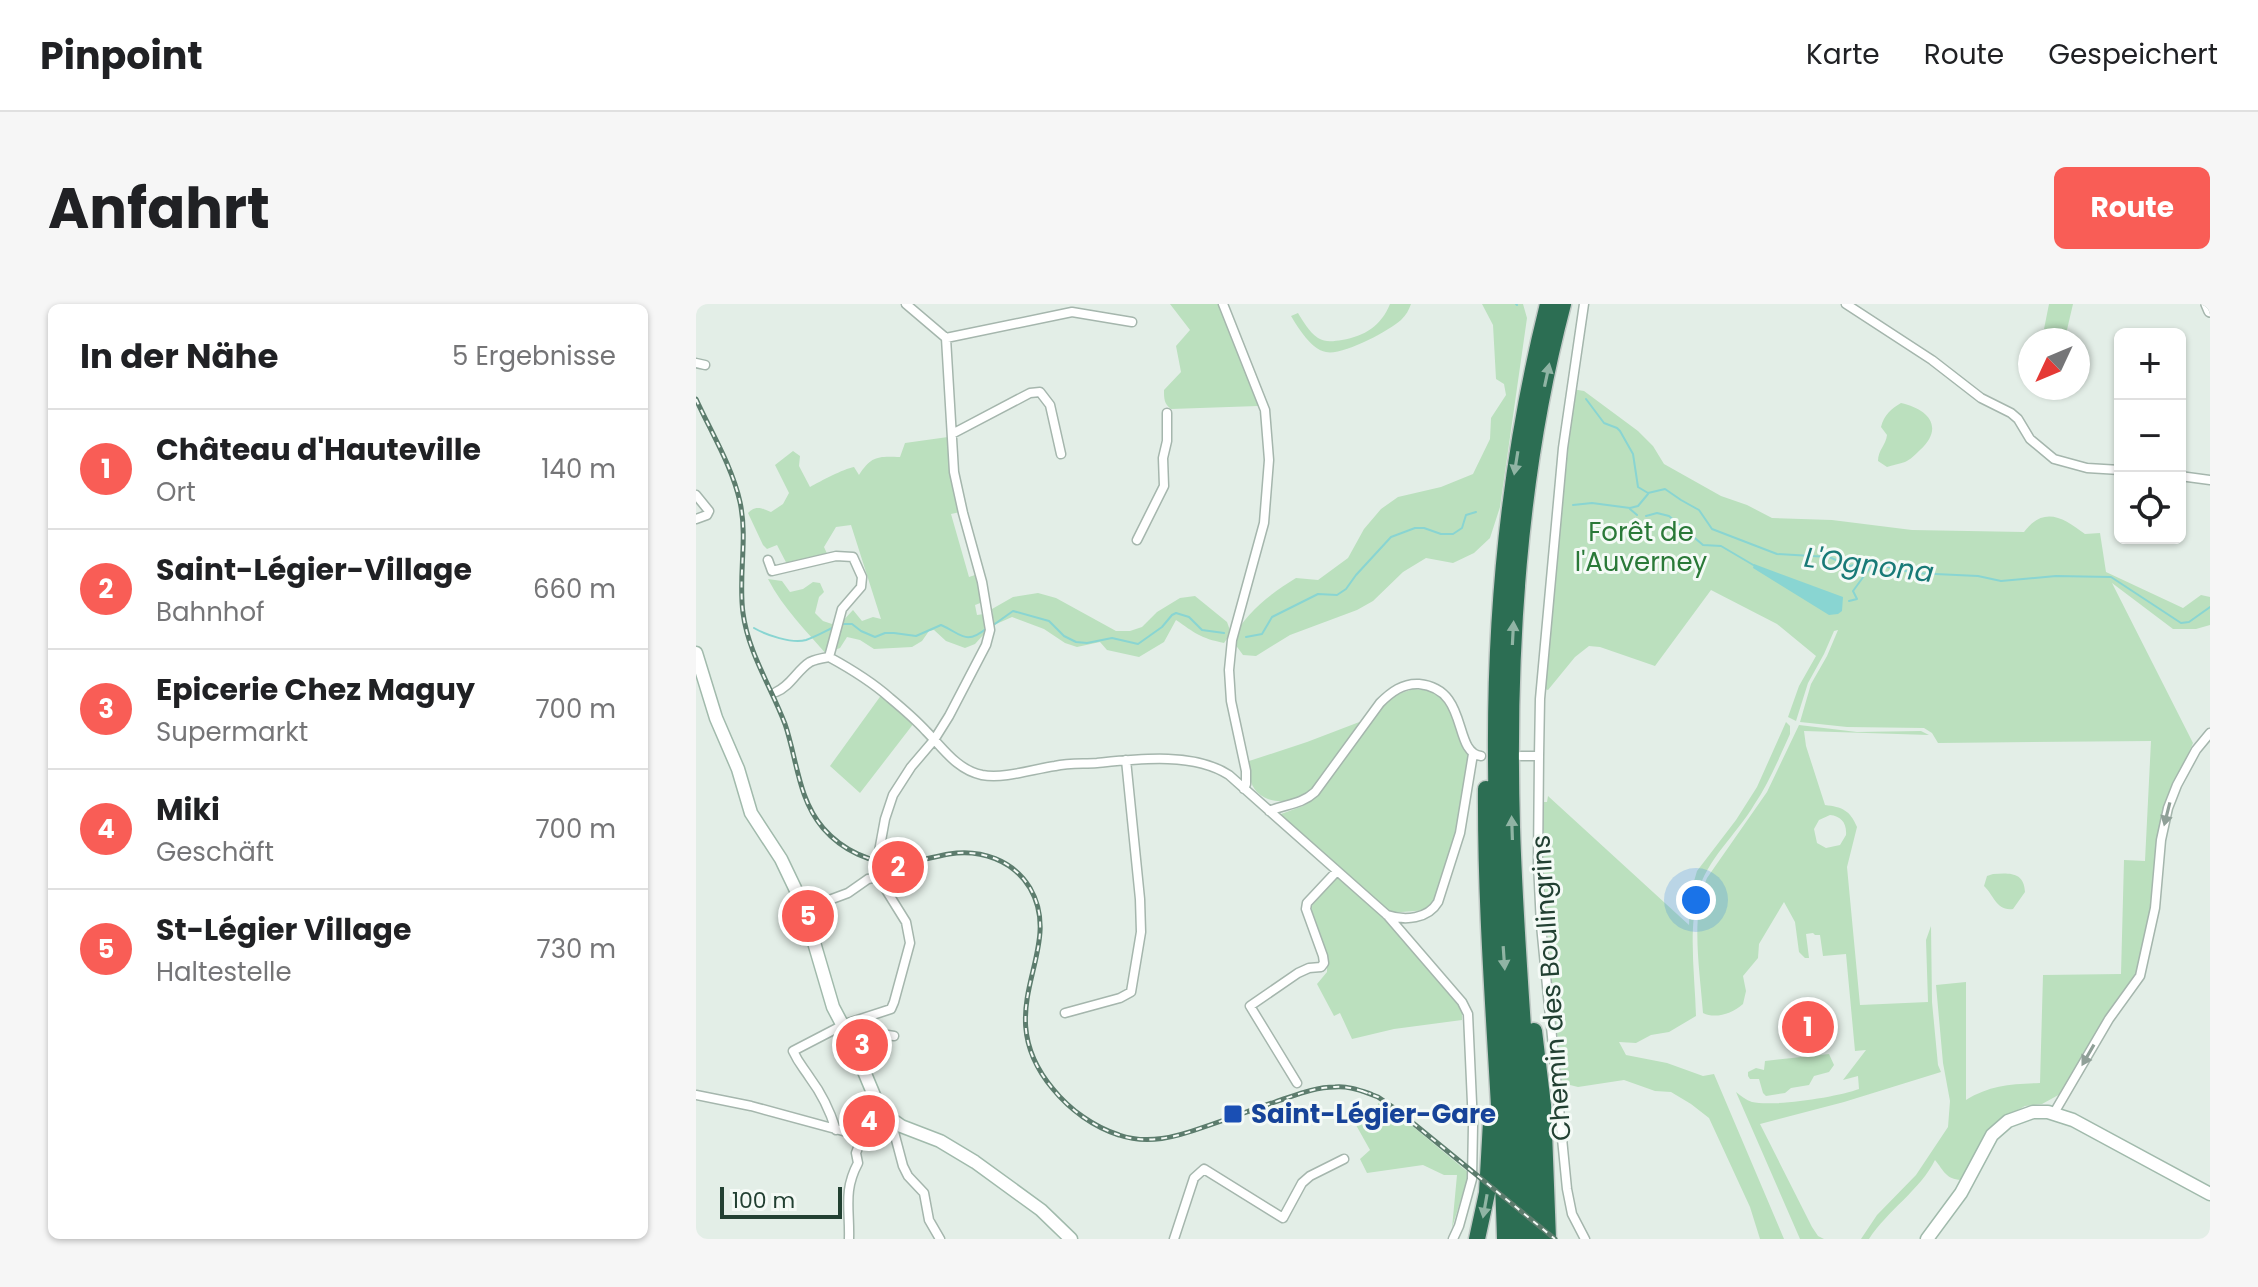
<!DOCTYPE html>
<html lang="de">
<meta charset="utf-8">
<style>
body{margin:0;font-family:Poppins,sans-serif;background:#f6f6f6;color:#202124}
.controls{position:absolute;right:24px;top:24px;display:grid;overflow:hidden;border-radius:12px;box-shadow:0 2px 6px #0004}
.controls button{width:72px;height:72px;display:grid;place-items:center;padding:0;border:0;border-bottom:2px solid #e0e0e0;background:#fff;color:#202124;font:40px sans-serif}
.compass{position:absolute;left:1322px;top:24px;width:72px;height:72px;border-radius:50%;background:#fff;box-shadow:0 2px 6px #0004;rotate:226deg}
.scale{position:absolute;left:24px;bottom:20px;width:122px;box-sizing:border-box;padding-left:8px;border:4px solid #224032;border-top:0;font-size:22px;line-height:28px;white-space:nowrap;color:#224032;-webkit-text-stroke:6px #f4faf6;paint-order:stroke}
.you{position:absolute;left:1000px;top:596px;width:28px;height:28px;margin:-20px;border:6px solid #fff;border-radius:50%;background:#1a73e8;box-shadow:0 0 0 12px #1a73e833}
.badge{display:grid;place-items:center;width:52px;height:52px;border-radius:50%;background:#f95d56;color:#fff;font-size:26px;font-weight:700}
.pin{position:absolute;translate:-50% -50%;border:4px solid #fff;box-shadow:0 2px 8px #0006}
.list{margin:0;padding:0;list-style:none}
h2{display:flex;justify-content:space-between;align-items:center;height:104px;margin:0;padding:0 32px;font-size:34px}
h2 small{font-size:26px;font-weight:400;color:#757577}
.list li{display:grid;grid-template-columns:52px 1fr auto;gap:24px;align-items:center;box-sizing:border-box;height:120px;padding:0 32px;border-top:2px solid #e0e0e0}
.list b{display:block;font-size:30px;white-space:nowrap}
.list p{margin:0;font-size:26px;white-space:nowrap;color:#757577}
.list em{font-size:26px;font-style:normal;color:#757577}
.icon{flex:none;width:44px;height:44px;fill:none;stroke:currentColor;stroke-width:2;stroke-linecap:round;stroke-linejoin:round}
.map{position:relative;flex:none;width:1514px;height:935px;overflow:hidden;border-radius:12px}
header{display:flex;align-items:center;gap:48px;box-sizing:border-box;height:112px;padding:0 40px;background:#fff;border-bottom:2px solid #e0e0e0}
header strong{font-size:38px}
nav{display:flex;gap:44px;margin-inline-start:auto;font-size:28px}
.intro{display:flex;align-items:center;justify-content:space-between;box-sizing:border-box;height:192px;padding:0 48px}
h1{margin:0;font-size:56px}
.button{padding:20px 36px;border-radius:12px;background:#f95d56;color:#fff;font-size:28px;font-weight:700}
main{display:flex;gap:48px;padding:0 48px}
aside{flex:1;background:#fff;border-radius:12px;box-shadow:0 2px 6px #0004}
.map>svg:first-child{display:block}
.green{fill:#bbe0be;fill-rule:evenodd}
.water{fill:#89d5d2}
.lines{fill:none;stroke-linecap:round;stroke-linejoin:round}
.stream{stroke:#89d5d2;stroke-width:2}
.minor-casing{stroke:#a5b6ad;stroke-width:11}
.tertiary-casing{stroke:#a5b6ad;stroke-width:14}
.secondary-casing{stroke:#a1baac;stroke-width:15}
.motorway-casing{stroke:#c1cac6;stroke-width:19}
.minor{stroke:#fff;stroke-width:8}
.tertiary{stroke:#fff;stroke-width:11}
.secondary{stroke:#fff;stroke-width:12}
.motorway{stroke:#2c6e53;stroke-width:16}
.rail-casing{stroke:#5c7c6d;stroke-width:5}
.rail{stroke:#f4faf6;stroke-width:2;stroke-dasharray:6;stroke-linecap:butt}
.oneway{fill:#90b4a4}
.oneway2{fill:#90a098}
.transit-dot{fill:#1a4fb4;stroke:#f4faf6;stroke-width:3}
.labels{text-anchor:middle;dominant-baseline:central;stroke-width:6;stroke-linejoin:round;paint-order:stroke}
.park-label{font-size:26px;fill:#2a7938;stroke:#f4faf6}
.street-label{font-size:26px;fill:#224032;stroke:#f4faf6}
.transit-label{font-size:26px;font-weight:bold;fill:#164399;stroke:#f4faf6;text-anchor:start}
.water-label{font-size:28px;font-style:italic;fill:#187a77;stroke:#f4faf6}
</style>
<header>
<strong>Pinpoint</strong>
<nav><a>Karte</a><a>Route</a><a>Gespeichert</a></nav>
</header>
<div class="intro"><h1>Anfahrt</h1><a class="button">Route</a></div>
<main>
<aside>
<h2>In der Nähe<small>5 Ergebnisse</small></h2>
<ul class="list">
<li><span class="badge">1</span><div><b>Château d'Hauteville</b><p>Ort</p></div><em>140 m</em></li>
<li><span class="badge">2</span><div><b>Saint-Légier-Village</b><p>Bahnhof</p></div><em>660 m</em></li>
<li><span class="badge">3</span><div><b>Epicerie Chez Maguy</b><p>Supermarkt</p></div><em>700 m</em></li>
<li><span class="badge">4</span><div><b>Miki</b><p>Geschäft</p></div><em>700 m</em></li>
<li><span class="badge">5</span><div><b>St-Légier Village</b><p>Haltestelle</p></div><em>730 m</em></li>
</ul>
</aside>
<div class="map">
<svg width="1514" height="935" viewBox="0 0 1514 935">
<rect width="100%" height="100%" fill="#e3eee7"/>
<path class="green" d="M474 0H522L563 97 562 102 475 105C468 100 468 94 468 86L485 68 480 42 494 26Z
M694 0H715C713 6 710 11 705 16 693 27 646 52 630 48 615 45 603 25 595 12L602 9C607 17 613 28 622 34 630 39 638 37 646 36 669 32 685 22 694 0Z
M786 0H827L831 14 804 203 794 234 778 249 757 259 730 254 707 268 677 297 661 306 594 331 560 352 547 351 536 336C550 308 574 290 600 274L622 276 652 254 668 225 685 205 702 193 745 183 777 170 794 135 795 114 810 91 808 80 800 75 797 21Z
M1353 0H1377L1370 30 1348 25Z
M876 85 888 87 942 127 957 142 968 160 1025 192 1051 201 1076 214 1136 216 1216 226 1328 228C1348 201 1368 214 1389 230L1404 229 1410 268 1487 304 1505 291 1514 293V321L1500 325H1477L1416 279 1497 439 1469 504 1460 540 1457 597 1445 662 1435 682 1416 703 1366 789 1346 800 1329 802 1299 819 1290 830 1265 876C1250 875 1248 867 1239 856 1225 885 1191 907 1173 935H1165L1181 911 1220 871 1252 823 1254 797 1247 759 1240 681 1270 678V796C1294 781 1316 780 1344 779L1347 671 1425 670 1428 556 1449 557 1455 437 1242 439 1236 429 1228 424 1151 423 1104 418 1115 380 1131 352 1142 326 1138 327 1128 350 1112 379 1100 417 1092 413 1103 382 1120 352 1081 320 1015 286 959 362 904 343 893 342 879 353 852 386 849 385Z
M1205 99C1232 105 1249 123 1224 146 1220 150 1214 156 1209 158 1204 160 1196 161 1191 163L1182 157C1182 146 1190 141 1191 131L1185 123C1188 111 1195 105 1205 99Z
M252 133 264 208 255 210 273 273 282 270C284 280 283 289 287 298L279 301 281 311 288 310 292 322 288 324 289 329 279 340 269 344 250 337 238 326 233 327 226 337 216 343 178 345 164 336 151 333 144 344 136 347 133 353C111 328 87 304 72 275L86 277 94 288 107 285 117 278 124 279 128 288 123 293 119 309 127 317 142 322 157 306 166 317 177 313 185 315 155 221 140 223 128 243 133 254 93 264 81 241 71 245 67 241 52 209C60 201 65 204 75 208L87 200 93 189 79 161 97 147 104 152 103 162 114 183C125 177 147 165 158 163L163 171C175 152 182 152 204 153L209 139Z
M342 289 360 294 420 327H434L446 323 461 308 484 294 499 292 531 318 535 329 528 339C504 334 499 329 480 316L468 338 443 353 411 346 404 338 381 343 369 339 348 325 316 313 298 321 296 305 317 293Z
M717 385 746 388 777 450 761 527 738 601 731 606 693 609 586 514 585 510 607 502 621 492 689 399 697 392Z
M186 390 218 419 164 489 134 462Z
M666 417 615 488C599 497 576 503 561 488 554 481 552 467 550 458L611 438Z
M1090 418 1094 422V430C1083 454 1073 479 1058 501 1041 530 1010 556 1002 589 992 628 999 672 1000 712L973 728 955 731 940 739 923 738 930 751 971 759 1007 772 1018 770 1088 935H1064L1054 903 1013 814 995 800 975 788 959 787 928 776 882 783 866 779 848 594 847 498H851L852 492 993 621 994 591 1001 567 1040 516 1061 483Z
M1103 421 1161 428 1225 427 1233 431 1108 427 1110 442 1129 501C1146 503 1154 506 1161 523L1151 563 1164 701 1232 698 1230 636 1235 622 1236 698 1242 761 1245 768 1148 798 1064 820 1116 923 1122 932 1128 935H1104L1040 788C1045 792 1050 796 1056 798 1077 803 1142 793 1163 785L1162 772 1147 776 1170 746 1159 747 1150 650 1127 652 1124 631H1119L1117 629 1110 630 1113 654H1109L1103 648 1099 618 1088 598 1063 640 1062 654 1047 672 1050 687 1047 700C1036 710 1019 715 1007 709 1004 667 994 612 1011 574L1071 488ZM1134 511C1145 512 1151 519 1150 531L1144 541 1130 544 1121 539 1118 525 1123 516Z
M1297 570C1314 569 1328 568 1329 588L1317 605C1300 607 1298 591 1288 582L1291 572Z
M642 573 690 615 761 697 766 707V716L698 725 656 735 644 709 638 712 621 680 631 668V653L614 604 638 575Z
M1133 750 1138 761 1133 768 1118 772 1113 781 1095 784 1089 789 1070 792 1067 789 1063 775H1054L1052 772V768L1060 764 1068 766 1069 757Z
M682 799 697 806 773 869 756 924 761 871H748L727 861 671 869 664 855 674 846 660 821 681 812Z"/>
<path class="water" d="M1058 260 1147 293 1146 307 1142 310 1133 311 1057 264Z"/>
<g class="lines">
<path class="stream" d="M820 0 821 1
M890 95 908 119 921 124 924 127 937 150 942 183 952 189 969 185 985 196 1003 206 1016 225 1081 250 1133 253 1154 262 1170 258 1218 269 1282 272 1305 277 1360 272 1415 273 1485 319 1493 318 1514 303
M877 201 896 199 934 204 942 202 952 190
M934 205 941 211
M950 212 961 209 973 212 1007 241 1025 242 1059 262
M1153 297 1161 295 1157 287 1176 261
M147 320H156L165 327 179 333 189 329H198L220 332 245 321C266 330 269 342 291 324
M296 322 317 307 353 317 368 332 380 338 391 339 416 334 442 340 466 323 476 311 480 309 493 313 506 326 528 329
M58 324C70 331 96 340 110 336 119 333 128 328 136 324
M550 333 566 330 576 313 622 290 641 291 650 285 660 271 695 233 719 224H728L745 230H757L766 224 770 211 780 208"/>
<g class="minor-casing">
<path id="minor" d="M527 0 569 106 573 156 568 219 536 336 533 366 535 397 550 467V480L548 485
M888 0 867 144 844 395 843 452 842 559 845 621 871 885 876 910 889 935
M1150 0 1236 56 1285 94 1315 109 1322 115 1334 135 1358 155 1391 164 1424 166
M250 34 376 8 436 18
M0 59 9 61
M256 130 334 89 344 88 354 101 365 150
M1484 172 1514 176
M0 191 13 207 11 211 0 215
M441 236 468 182 467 154 471 137V109
M72 256 76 267 140 252 157 253 166 273 165 283 146 305 133 353
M80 388C95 382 101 366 114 358 120 355 127 354 133 353 155 365 175 377 194 394 206 404 219 415 230 427 247 444 261 466 286 471 309 475 337 465 359 462 373 459 387 460 401 459 441 455 498 448 533 471L691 611 766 698 772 710 777 821 776 875 763 922 757 935
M825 452H843
M573 507C589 500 605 501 619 488L684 399C695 388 707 379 723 380 774 385 756 448 785 452
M109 605 152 589 172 575 182 573
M691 611C709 617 732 615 742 598L764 529 777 450
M369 709 424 694 435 688 445 628 444 595 430 456
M155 738 179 729 198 732
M601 779 554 702 602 669 613 664 625 663 628 659 627 652 610 605 611 599 641 567
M0 791 55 802 158 830 168 828 189 812
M1358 809 1413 715 1444 672 1459 604 1465 536 1472 504 1481 481 1500 446 1514 429
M198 818V828L207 862 212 872 228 889 233 916 244 935
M140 826C134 807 126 790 114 774 107 763 103 760 97 747L149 720 195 705 198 698 214 639 210 618 182 573V553L189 515 197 491 215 463 238 436 253 412 290 341 294 326 286 278 267 209 258 168 250 34 210 0
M153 935C154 905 147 887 162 859L160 849 168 828
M478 935 498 874 508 865 587 914 606 879 614 872 648 855"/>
</g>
<g class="tertiary-casing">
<path id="tertiary" d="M1511 0 1514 7"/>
</g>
<g class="secondary-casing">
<path id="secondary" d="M0 349 20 414 42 465 55 509 85 555 107 601 137 703 157 741 185 808 205 822 244 837 279 858 345 906 375 935
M1231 935 1265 889 1296 831 1312 817 1337 808H1352L1377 816 1514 890"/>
</g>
<g class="motorway-casing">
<path id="motorway" d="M790 485C789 635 805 785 809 935
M838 727 847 801 852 935
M781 935 791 889 795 818
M823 935C819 773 800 612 800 451 799 299 815 147 852 0
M838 935C835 797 820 661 816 523 811 348 822 171 867 0"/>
</g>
<use href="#minor" class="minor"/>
<use href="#tertiary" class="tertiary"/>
<use href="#secondary" class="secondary"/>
<use href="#motorway" class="motorway"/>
<g class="rail-casing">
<path id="rail" d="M0 95C15 128 36 162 44 198 52 235 42 272 47 309 52 348 75 383 89 420 101 455 102 495 127 524 146 546 175 560 204 559 221 558 237 553 253 550 285 545 317 556 334 584 371 648 290 705 357 785 374 806 398 823 423 831 452 841 480 833 508 823 532 815 555 806 579 798 598 792 618 783 639 783 652 782 663 786 675 790
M666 787 682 793 701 806 859 935"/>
</g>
<use href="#rail" class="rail"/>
</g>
<defs><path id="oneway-solid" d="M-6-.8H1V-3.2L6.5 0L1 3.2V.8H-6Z" transform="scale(2)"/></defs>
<g class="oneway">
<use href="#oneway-solid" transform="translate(851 71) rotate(-78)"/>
<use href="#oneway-solid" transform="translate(820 159) rotate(99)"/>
<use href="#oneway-solid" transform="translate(817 329) rotate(-87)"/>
<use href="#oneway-solid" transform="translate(816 524) rotate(-92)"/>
<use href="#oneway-solid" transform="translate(808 654) rotate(86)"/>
<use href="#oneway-solid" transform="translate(789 902) rotate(100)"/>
</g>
<g class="oneway2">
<use href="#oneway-solid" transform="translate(1471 510) rotate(104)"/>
<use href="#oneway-solid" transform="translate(1392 751) rotate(120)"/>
</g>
<rect class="transit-dot" x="527" y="800" width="20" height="20" rx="4"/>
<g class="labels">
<g class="park-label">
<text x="945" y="228">Forêt de<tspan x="945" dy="30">l'Auverney</tspan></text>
</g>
<g class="street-label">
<text transform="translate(855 684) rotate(-94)">Chemin des Boulingrins</text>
</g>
<g class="transit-label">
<text x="555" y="810">Saint-Légier-Gare</text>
</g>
<g class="water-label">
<text transform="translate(1173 261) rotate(7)">L'Ognona</text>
</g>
</g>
</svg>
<div class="controls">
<button>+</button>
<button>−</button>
<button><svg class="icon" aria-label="locate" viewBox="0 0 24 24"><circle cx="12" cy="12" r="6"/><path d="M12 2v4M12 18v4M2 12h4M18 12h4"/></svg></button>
</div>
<svg class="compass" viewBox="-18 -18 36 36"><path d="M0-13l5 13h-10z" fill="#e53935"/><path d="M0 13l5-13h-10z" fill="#757577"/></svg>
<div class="scale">100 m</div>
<div class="you"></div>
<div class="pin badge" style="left:1112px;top:723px">1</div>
<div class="pin badge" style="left:202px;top:563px">2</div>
<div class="pin badge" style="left:166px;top:741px">3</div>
<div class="pin badge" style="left:173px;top:817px">4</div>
<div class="pin badge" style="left:112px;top:612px">5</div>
</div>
</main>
